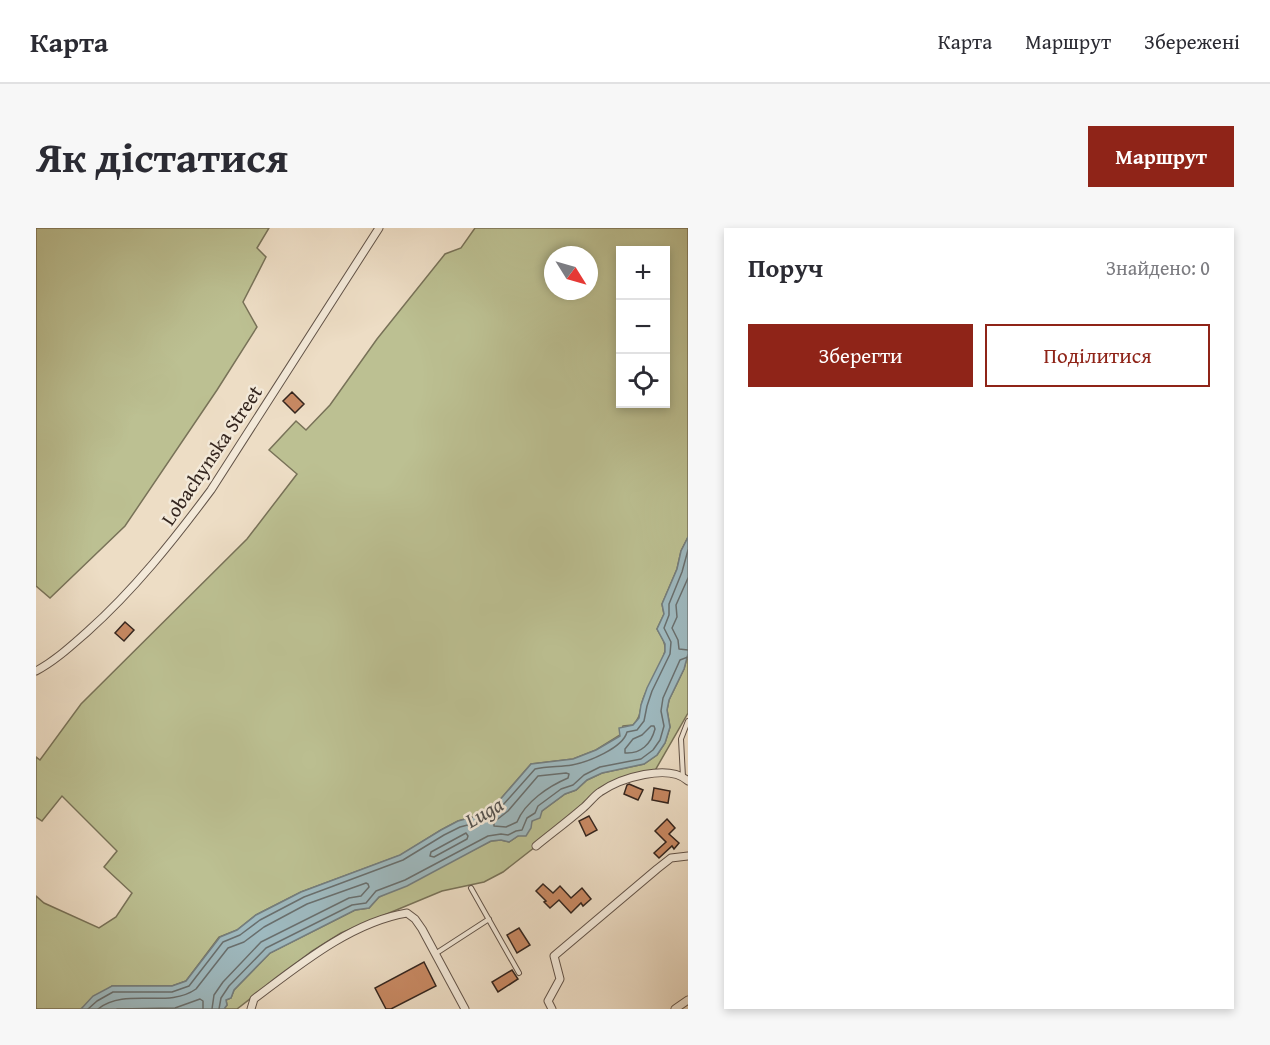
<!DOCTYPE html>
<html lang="uk">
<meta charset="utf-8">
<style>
body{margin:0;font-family:"Gentium Book Plus",serif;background:#f7f7f7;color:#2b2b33}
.controls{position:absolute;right:18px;top:18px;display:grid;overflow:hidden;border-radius:0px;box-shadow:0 3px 9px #0003}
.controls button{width:54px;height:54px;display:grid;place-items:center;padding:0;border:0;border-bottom:2px solid #e1e1e2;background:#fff;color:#2b2b33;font:30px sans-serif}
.compass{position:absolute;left:508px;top:18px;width:54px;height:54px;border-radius:50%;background:#fff;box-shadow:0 3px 9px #0003;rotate:127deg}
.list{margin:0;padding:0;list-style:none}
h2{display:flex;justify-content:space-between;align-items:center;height:78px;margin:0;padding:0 24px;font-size:26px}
h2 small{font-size:20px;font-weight:400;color:#7c7c81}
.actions{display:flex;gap:12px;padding:18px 24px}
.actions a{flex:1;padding:14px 0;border:2px solid #8f2418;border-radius:0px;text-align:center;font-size:21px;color:#8f2418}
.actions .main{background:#8f2418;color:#fff}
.icon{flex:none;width:33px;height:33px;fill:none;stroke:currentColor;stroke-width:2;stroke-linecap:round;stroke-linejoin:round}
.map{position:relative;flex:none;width:652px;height:781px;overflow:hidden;border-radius:0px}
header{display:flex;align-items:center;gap:36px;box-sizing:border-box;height:84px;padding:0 30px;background:#fff;border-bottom:2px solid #e1e1e2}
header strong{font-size:28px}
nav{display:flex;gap:33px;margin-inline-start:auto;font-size:21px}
.intro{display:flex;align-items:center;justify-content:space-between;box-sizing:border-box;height:144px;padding:0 36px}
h1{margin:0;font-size:42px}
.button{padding:15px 27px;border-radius:0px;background:#8f2418;color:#fff;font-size:21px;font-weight:700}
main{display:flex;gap:36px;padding:0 36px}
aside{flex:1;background:#fff;border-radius:0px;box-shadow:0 3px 9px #0003}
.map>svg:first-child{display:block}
.green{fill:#bcc092;stroke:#787258;stroke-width:1.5;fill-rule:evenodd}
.water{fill:#9eb9bf;stroke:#747e7f;stroke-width:1.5}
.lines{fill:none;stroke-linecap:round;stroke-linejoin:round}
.shore{stroke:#696f6e;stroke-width:1.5}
.building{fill:#c88963;stroke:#34251e;stroke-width:1.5}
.service-casing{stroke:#625348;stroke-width:6}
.minor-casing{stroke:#625348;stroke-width:9}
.service{stroke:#f3e9d9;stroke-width:4}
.minor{stroke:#f3e9d9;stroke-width:7}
.labels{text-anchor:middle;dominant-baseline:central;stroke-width:5;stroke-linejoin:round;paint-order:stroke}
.street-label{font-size:20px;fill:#34251e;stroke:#f3e9d9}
.water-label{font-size:21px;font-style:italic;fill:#54514e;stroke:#f3e9d9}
</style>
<header>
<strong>Карта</strong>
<nav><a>Карта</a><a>Маршрут</a><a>Збережені</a></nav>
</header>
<div class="intro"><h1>Як дістатися</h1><a class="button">Маршрут</a></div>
<main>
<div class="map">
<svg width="652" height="781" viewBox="0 0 652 781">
<rect width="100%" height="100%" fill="#edddc5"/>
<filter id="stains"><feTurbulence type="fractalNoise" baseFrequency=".00333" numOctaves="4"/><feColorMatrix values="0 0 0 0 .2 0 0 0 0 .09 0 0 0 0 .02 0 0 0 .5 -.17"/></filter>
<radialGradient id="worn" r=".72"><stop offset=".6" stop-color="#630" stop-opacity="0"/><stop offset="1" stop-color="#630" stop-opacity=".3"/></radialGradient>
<path class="green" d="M0 0H233L221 20 230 29 207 74 221 99 181 162 89 298 14 370 0 358Z
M439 0H652V309L645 323 641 341 626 376 628 386 621 401C625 408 630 415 629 423 625 439 613 455 607 471 603 482 606 488 597 497L587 498 584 507 560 522 537 531 495 536 462 574 444 587 422 593 405 602 365 627 265 664 220 687 201 702 183 709 150 753 136 758H76L45 781H0V668L8 675 63 700 80 689 96 665 68 639 81 623 26 568 6 593 0 589V529L4 532 45 476 211 311 261 246 233 222 260 193 270 202 294 177 341 111 409 26 425 20ZM584 22H630V176H584ZM517 27H553V63H517Z
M652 426V485L617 546 581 555 467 644 448 654 406 663 305 705 276 723 201 781H188L191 777 190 772 195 770 198 762 234 725 319 682 333 680 343 669 455 613 465 612 473 614 482 608 506 583 529 566 540 562 551 552 566 545 608 536 621 527 629 515 634 499 631 482 633 472 648 441Z"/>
<path class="water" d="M652 309V426L648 441 633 472 631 482 634 499 629 515 621 527 608 536 566 545 551 552 540 562 529 566 506 583 504 590 496 593 495 600 490 608H482L473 614 465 612 455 613 371 658 343 669 333 680 319 682 234 725 198 762 195 770 190 772 191 777 188 781H45L57 768 76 758H136L150 753 184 709 201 702 220 687 265 664 364 627 405 602 422 593 444 587 462 574 495 536 537 531 560 522 584 508 583 500 597 497 603 490 605 477 611 460 629 424V416L621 401 628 386 626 376 641 341 645 323Z"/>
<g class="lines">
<path class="shore" d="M652 350 640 377 641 389 636 400 642 412 643 421 652 422
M615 498H618L619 501C615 516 605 526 589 525V521L597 511 606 507Z
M530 545 533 546 532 550C513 558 489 574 481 594L470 599 458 598V594L472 583 502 548Z
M430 605 432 608 431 611 398 629 394 628 395 624Z
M52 781 61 773 77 764H136L153 758 187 714 204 707 224 692 268 669 367 632 408 607 424 599 447 593 466 578 499 541C511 538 524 539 536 537 552 534 587 520 591 504L601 502 608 493 611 478 616 463 634 426 635 414 628 400 633 387V376L646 344 652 322
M62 781C90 759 132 781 160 761L192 720 208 714 228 699 271 676 330 655 332 656 333 659 325 668 313 670 225 714 187 754 178 767 176 781
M81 781 139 780 164 771 167 773V781
M183 781 185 770 193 758 230 720 316 677 330 675 340 663 369 652 452 608 465 606 472 607 480 603 486 602 491 590 499 585 502 578 525 561 537 557 548 547 564 539 605 531 617 522 624 512 628 498 625 483 627 470 644 432 652 429"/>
</g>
<path class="building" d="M256 164 268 176 259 185 247 173Z
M89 394 98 402 88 413 79 405Z
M593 556 607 562 602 572 588 566 591 557Z
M618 560 634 563 632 575 616 572Z
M553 588 561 602 550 608 543 593Z
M631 591 639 600 633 606 643 615 638 621 636 618 623 630 618 625 630 614 619 603Z
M507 656 517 665 524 658 535 670 546 660 555 671 547 678 545 675 535 685 523 672 514 680 508 674 510 673 500 663Z
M483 700 494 717 481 725 471 707Z
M388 734 400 758 355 781H350L339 760Z
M476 742 482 751 462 764 456 754Z"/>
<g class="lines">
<g class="service-casing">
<path id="service" d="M647 549 645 511 652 493
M435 660 483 745
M399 726 453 691"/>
</g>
<g class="minor-casing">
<path id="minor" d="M0 443C19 433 35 418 51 404 98 362 137 313 175 262L343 0
M500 618C516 605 532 593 547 580 553 575 558 568 564 564 584 550 633 535 652 553
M215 781 218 771C262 738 315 694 371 685L379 691 386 701 429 781
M516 781 512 773 524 751 518 728 621 641 635 630 652 628
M639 781 652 772"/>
</g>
<use href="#service" class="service"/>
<use href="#minor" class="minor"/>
</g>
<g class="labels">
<g class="street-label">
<text transform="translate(175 227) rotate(-56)">Lobachynska Street</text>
</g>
<g class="water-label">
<text transform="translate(448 584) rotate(-30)">Luga</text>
</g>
</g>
<rect width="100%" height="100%" filter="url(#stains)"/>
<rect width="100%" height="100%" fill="url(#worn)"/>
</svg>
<div class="controls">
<button>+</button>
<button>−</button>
<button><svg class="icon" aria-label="locate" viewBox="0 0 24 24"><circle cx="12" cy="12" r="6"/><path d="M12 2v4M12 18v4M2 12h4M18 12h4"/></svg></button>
</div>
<svg class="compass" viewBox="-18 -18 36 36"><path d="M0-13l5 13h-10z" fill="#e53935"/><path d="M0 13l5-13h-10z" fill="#7c7c81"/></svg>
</div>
<aside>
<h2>Поруч<small>Знайдено: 0</small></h2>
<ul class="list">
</ul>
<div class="actions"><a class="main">Зберегти</a><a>Поділитися</a></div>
</aside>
</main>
